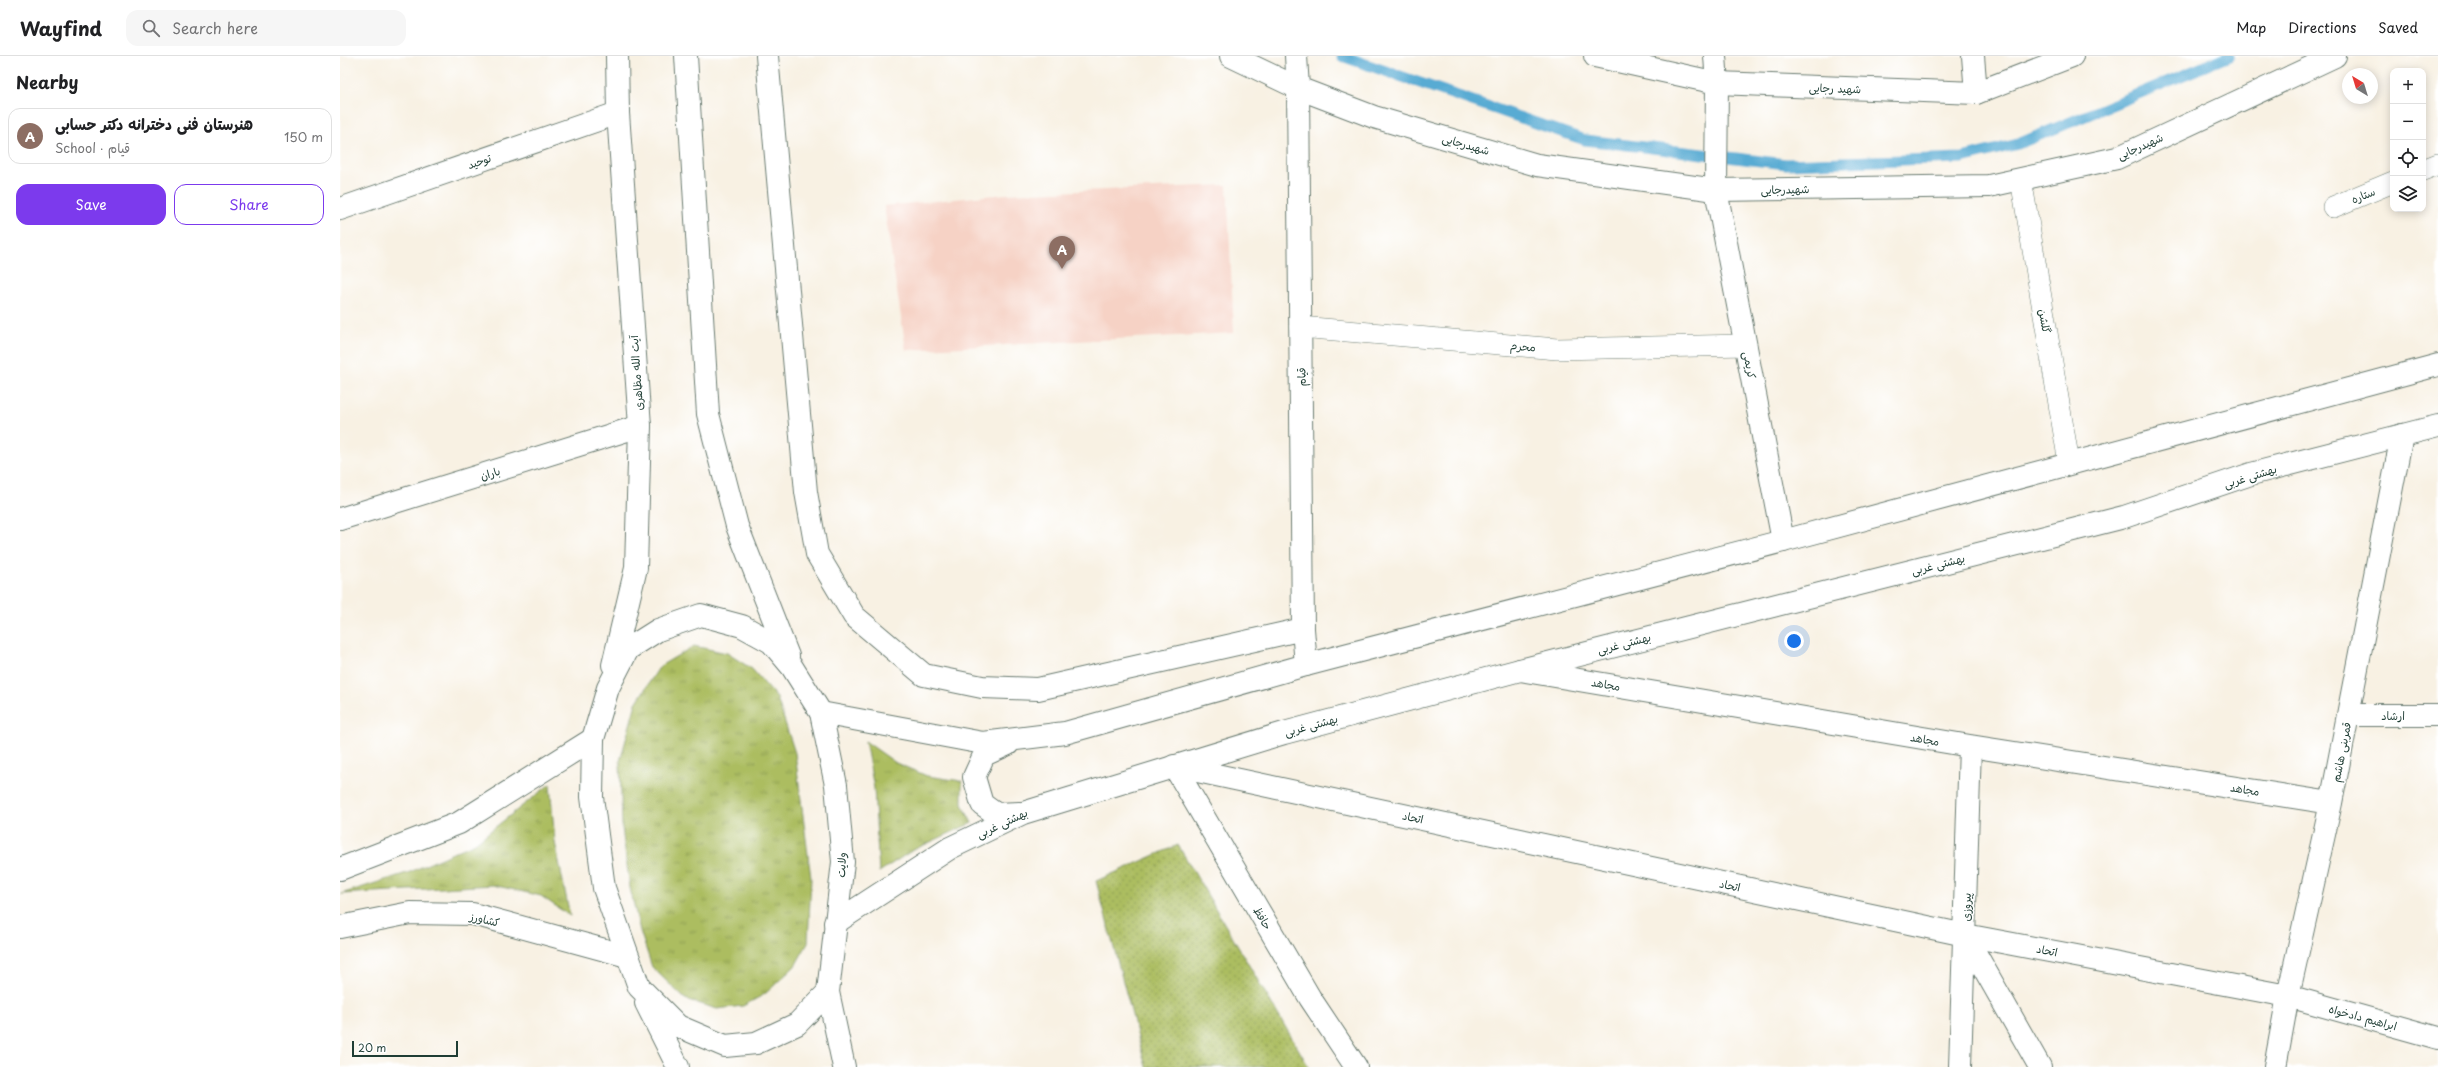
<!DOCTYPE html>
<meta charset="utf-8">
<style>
body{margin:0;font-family:"Playpen Sans","Playpen Sans Arabic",sans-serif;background:#f6f6f6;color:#202124}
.controls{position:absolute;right:12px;top:12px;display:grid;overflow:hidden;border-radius:8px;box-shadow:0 2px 10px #0003}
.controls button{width:36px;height:36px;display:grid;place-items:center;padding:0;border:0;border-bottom:1px solid #e0e0e0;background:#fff;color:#202124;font:20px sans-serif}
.compass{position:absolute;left:2002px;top:12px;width:36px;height:36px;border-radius:50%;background:#fff;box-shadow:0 2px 10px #0003;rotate:322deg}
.scale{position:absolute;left:12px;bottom:10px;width:106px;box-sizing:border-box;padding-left:4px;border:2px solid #1f3d34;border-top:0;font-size:11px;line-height:14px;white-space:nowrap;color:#1f3d34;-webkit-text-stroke:3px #fff;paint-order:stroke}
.you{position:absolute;left:1454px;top:585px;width:14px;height:14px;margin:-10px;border:3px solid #fff;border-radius:50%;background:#1a73e8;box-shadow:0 0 0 6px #1a73e833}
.badge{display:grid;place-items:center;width:26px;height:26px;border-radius:50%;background:#7c3aed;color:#fff;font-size:13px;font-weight:700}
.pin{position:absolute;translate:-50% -33px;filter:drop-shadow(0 1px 2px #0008)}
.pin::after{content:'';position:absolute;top:21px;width:14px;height:12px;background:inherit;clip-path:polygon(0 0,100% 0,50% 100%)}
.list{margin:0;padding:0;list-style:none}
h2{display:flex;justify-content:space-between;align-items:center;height:52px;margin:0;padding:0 16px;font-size:17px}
h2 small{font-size:13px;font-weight:400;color:#757577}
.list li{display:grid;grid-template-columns:26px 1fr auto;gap:12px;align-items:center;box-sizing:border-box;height:56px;margin:0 8px 8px;padding:0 8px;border:1px solid #e0e0e0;border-radius:12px}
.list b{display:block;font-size:15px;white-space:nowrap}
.list p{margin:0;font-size:13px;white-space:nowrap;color:#757577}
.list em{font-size:13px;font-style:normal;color:#757577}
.actions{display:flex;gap:8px;padding:12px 16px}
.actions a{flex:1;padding:9px 0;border:1px solid #7c3aed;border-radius:12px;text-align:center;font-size:14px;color:#7c3aed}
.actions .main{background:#7c3aed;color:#fff}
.icon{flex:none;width:22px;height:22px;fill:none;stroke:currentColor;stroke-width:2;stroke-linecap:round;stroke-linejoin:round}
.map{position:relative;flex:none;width:2098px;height:1011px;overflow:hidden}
header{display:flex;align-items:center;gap:24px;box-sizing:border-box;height:56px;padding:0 20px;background:#fff;border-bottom:1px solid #e0e0e0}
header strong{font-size:19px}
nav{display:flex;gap:22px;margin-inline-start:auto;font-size:14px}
.search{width:280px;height:36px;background:#f6f6f6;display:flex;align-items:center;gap:10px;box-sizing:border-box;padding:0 14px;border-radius:12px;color:#757577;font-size:15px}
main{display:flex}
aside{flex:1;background:#fff}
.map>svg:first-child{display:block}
.built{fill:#f6d2c5}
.grass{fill:url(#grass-tufts);stroke:#667d4a}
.park{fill:url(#park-dots);stroke:#667d4a}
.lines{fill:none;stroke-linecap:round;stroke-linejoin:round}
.stream{stroke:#58abd3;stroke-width:11}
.service-casing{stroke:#6b7c71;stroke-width:22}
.minor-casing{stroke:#6b7c71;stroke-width:24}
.tertiary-casing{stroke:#6b7c71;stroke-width:24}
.primary-casing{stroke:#6b7c71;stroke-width:24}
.service{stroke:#fff;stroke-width:21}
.minor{stroke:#fff;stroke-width:22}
.tertiary{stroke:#fff;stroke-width:22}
.primary{stroke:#fff;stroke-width:22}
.labels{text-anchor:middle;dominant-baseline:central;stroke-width:3;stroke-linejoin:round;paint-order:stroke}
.street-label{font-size:11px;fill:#1f3d34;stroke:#fff}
</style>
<header>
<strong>Wayfind</strong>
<div class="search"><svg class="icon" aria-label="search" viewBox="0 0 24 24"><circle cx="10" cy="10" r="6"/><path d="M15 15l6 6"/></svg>Search here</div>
<nav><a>Map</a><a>Directions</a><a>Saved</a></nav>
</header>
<main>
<aside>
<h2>Nearby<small></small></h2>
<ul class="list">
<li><span class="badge" style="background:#8d6e63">A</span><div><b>هنرستان فنی دخترانه دکتر حسابی</b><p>School · قیام</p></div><em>150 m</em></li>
</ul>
<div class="actions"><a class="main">Save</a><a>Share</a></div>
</aside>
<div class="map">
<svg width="2098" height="1011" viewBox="0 0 2098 1011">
<defs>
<pattern id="grass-tufts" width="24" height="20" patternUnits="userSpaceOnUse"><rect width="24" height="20" fill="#acbd61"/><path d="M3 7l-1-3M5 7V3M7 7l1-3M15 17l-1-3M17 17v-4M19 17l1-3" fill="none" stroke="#8b9b51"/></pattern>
<pattern id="park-dots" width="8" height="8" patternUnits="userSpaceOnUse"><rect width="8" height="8" fill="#acbd61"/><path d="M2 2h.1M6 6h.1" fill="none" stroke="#8b9b51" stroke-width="1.8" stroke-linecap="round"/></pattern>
</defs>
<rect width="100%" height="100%" fill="#fff"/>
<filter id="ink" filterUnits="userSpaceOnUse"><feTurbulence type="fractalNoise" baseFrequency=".025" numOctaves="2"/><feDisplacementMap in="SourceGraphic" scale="8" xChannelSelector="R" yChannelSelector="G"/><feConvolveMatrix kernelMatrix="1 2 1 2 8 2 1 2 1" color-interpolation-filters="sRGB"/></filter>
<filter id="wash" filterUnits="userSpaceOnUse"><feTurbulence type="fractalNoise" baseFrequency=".012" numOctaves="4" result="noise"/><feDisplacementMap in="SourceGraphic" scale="16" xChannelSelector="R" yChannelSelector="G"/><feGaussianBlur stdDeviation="0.9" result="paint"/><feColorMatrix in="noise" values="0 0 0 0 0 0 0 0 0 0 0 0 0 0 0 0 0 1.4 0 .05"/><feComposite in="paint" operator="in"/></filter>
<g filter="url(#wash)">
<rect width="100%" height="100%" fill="#f8f1e3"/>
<path class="built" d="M887 129 894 277 566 294 544 150 666 138Z"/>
<path class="grass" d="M354 590 387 597 412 613 437 642 455 697 471 822 468 887 455 910 425 938 403 950 377 953 345 943 312 911 300 875 290 832 282 772 280 705 296 647 320 610Z
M525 685 556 707 587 720 622 725V748L632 767 573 794 539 816 534 732Z
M210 728 215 786 230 860 201 840 153 829 1 838 70 816 135 787Z"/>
<path class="park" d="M838 789 969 1011H806L756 825Z"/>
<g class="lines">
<path class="stream" d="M1002 0 1245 84 1446 108 1622 102 1678 88 1889 0"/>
</g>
</g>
<g filter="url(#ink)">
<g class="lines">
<g class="service-casing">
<path id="service" d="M2083 114 2098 108
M1681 123 1729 407
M1993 151 2053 126
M960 271 1217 293 1406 289"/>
</g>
<g class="minor-casing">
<path id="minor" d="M427 0 466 436 477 498 514 560 584 619 642 631 698 633 963 573
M1375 0 1377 27
M1633 0 1636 37
M958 32 963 573 966 609
M1376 134 1443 485
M0 153 278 57
M0 463 300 370
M1180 614 1630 690 1991 747
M2009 659H2098
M834 710 1625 879 1948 940 2098 982
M834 710 970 942 1016 1011
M1625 879 1700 1011
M1620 1011 1630 690
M1935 1011 1948 940 1991 747 2062 379"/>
</g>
<g class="tertiary-casing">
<path id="tertiary" d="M891 0 958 32 1034 61 1197 109 1376 134 1649 130 1777 102 1995 0
M956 0 958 32
M1255 0 1377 27 1636 37 1732 0
M1376 134 1377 27
M481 657 643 687 725 677 966 609 1443 485 2098 309
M668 688 644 699 634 721 642 748 656 758 680 757
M0 813 119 767 253 683
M495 867 610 792 683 757 944 677 1180 614 1784 461 1911 418 2098 370
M0 871 70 857 133 858 287 900"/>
</g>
<g class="primary-casing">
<path id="primary" d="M346 0 368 358 397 470 448 600
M361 559 402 570 431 586 452 611 481 657 496 729 503 806 488 936 457 968 416 987 385 990 338 970 299 931 264 832 252 741 253 683 268 632 288 593 318 574Z
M273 609 296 512 300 370 278 57 277 0
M488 936 504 1011
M306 947 338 1011"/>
</g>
<use href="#service" class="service"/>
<use href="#minor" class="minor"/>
<use href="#tertiary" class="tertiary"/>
<use href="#primary" class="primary"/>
</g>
</g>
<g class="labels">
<g class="street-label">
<text transform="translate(1495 32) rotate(2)">شهید رجایی</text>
<text transform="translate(1126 88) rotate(16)">شهیدرجایی</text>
<text transform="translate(1800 90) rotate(-24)">شهیدرجایی</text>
<text transform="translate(139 105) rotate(-19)">توحید</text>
<text transform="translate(1445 133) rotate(-1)">شهیدرجایی</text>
<text transform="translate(2023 139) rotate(-22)">ستاره</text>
<text transform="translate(1705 265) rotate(80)">گلشن</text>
<text transform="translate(1183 290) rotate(5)">محرم</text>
<text transform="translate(1410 309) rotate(79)">کریمی</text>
<text transform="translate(296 317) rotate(-94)">آیت الله مظاهری</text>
<text transform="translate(961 321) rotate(-91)">قیام</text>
<text transform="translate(150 417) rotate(-17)">باران</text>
<text transform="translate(1910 420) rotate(-17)">بهشتی غربی</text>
<text transform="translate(1598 508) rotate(-14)">بهشتی غربی</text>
<text transform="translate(1284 587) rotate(-14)">بهشتی غربی</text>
<text transform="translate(1266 628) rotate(10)">مجاهد</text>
<text x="2053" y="659">ارشاد</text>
<text transform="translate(971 669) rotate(-15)">بهشتی غربی</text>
<text transform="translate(1585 683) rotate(10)">مجاهد</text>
<text transform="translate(2001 696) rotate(-79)">قمربنی هاشم</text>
<text transform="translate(1905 733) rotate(9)">مجاهد</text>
<text transform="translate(1073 761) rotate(12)">اتحاد</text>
<text transform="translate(662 767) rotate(-25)">بهشتی غربی</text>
<text transform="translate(501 809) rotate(-88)">ولایت</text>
<text transform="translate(1390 829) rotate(12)">اتحاد</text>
<text transform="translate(1626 851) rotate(-89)">پیروزی</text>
<text transform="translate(923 862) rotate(60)">حافظ</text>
<text transform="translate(145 863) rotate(13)">کشاورز</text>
<text transform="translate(1707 894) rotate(11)">اتحاد</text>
<text transform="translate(2023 961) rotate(15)">ابراهیم دادخواه</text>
</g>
</g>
</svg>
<div class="controls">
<button>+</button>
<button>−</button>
<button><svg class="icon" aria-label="locate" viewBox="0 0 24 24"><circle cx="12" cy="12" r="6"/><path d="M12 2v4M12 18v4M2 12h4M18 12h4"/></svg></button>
<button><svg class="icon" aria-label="layers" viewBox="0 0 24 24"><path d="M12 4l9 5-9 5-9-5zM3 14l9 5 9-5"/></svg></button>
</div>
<svg class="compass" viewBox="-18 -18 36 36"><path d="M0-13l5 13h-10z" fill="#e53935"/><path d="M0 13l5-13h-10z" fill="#757577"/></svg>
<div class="scale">20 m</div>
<div class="you"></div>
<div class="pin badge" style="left:722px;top:213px;background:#8d6e63">A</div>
</div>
</main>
